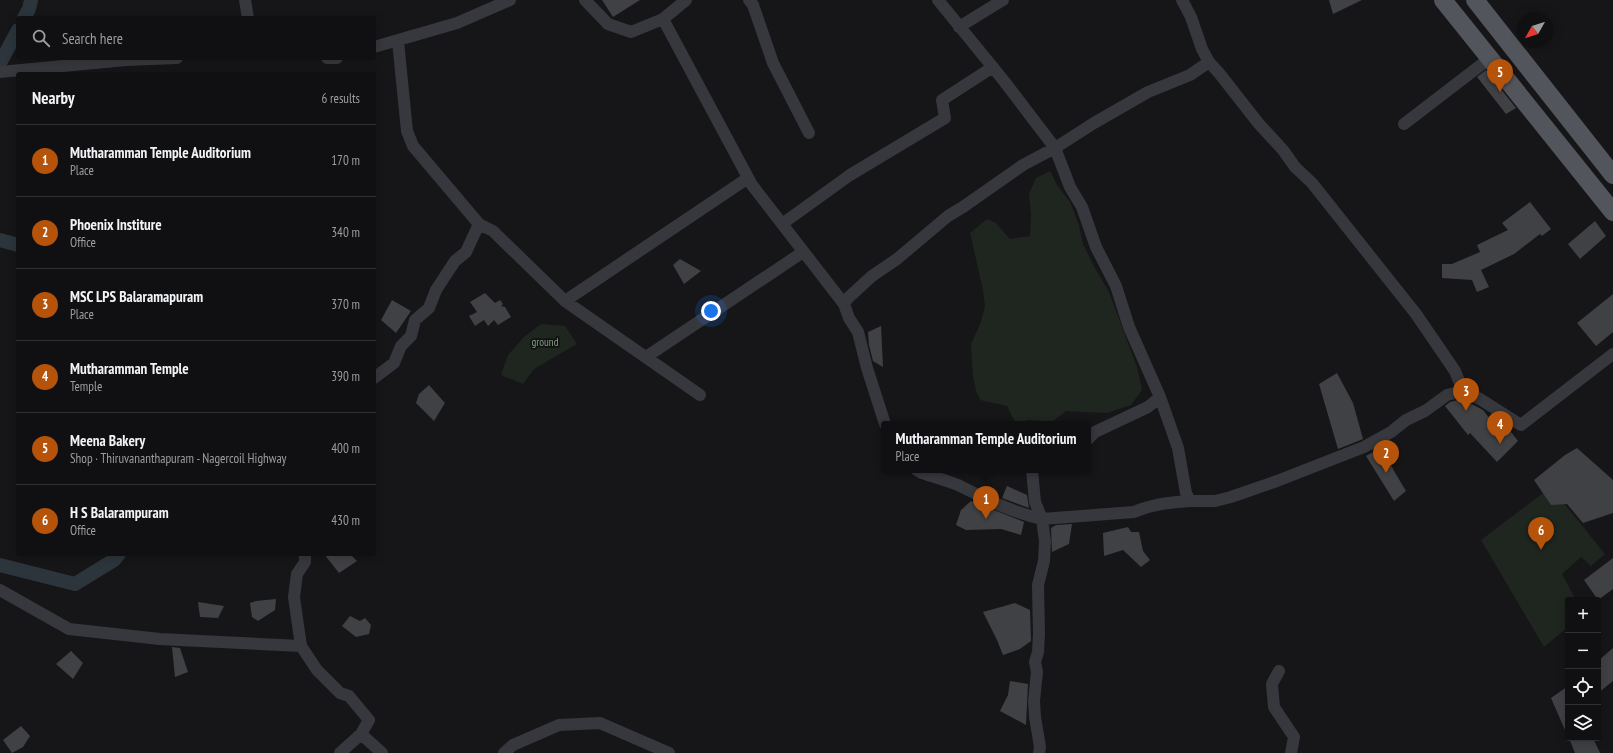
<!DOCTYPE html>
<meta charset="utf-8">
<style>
body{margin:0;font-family:"PT Sans Narrow",sans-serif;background:#19191b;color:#f1f3f6}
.controls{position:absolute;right:12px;bottom:12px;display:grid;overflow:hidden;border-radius:4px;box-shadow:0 2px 10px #0003}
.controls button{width:36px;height:36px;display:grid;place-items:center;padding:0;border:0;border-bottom:1px solid #303032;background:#101012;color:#f1f3f6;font:20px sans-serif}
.compass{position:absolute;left:1517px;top:12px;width:36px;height:36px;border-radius:50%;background:#101012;box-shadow:0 2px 10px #0003;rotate:231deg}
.you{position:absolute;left:711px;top:311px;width:14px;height:14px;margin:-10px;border:3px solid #fff;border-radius:50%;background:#1a73e8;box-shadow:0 0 0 6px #1a73e833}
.badge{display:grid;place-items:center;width:26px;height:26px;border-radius:50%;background:#b45309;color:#fff;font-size:13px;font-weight:700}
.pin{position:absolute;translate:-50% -33px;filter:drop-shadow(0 1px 2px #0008)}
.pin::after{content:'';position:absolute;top:21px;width:14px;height:12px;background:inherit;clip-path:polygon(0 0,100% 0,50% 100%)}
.popup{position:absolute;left:881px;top:421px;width:210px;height:52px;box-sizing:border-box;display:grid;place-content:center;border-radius:4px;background:#101012;filter:drop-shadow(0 1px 3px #0005);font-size:13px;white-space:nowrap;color:#9c9d9f}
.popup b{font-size:15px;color:#f1f3f6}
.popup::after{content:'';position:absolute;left:50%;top:100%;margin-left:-8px;border:8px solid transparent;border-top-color:#101012}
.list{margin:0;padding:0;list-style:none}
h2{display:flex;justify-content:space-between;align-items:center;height:52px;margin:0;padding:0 16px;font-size:17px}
h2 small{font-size:13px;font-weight:400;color:#9c9d9f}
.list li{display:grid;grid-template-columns:26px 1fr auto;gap:12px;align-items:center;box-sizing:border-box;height:72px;padding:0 16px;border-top:1px solid #303032}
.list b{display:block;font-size:15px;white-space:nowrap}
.list p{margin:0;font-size:13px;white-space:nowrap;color:#9c9d9f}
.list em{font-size:13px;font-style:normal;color:#9c9d9f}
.icon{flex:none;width:22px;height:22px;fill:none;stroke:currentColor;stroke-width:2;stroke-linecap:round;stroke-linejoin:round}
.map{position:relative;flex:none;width:1613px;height:753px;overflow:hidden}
.search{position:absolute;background:#101012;box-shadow:0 2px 10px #0003;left:16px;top:16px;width:360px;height:44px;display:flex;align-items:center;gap:10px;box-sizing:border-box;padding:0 14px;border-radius:4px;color:#9c9d9f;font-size:15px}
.panel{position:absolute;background:#101012;box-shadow:0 2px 10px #0003;left:16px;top:72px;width:360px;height:484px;border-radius:4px}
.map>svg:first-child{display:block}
.green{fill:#1e261f}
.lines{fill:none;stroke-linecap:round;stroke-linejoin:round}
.canal{stroke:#2c353c;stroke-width:14}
.building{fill:#404145}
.minor{stroke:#37383d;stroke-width:12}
.primary{stroke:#53555c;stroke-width:18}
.labels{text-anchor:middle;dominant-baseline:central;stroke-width:3.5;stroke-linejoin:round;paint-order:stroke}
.park-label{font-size:11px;fill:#7fa381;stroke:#111113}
</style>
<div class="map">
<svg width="1613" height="753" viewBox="0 0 1613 753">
<rect width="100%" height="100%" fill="#161618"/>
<path class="green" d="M1050 171 1057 185 1070 202 1079 225 1083 244 1095 268 1109 292 1137 367 1142 390 1131 405 1107 413 1066 411 1052 422 1028 420 1016 424 1007 406 980 400 979 396 977 394 973 377 971 344 981 322 985 306 983 290 970 233 987 219 996 223 1010 239 1030 236 1031 215 1029 194 1036 178Z
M541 324 565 326 577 344 534 369 523 384 501 375 508 355 524 337Z
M1551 487 1605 554 1591 566 1581 557 1562 574 1576 600H1568V627L1544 647 1481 540Z"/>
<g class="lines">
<path class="canal" d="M24 18 29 9 31 0
M0 63 18 30
M0 240 18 245
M0 565 75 584 114 560 119 554"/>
</g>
<path class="building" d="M602 0H640L613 17Z
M1329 0H1362L1333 14Z
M1486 70 1516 108 1506 114 1477 77Z
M1530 202 1551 229 1542 236 1540 234 1514 254 1481 270 1489 287 1477 292 1472 280 1442 278V264H1452L1480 252 1477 245 1508 230 1502 223Z
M1595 221 1606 236 1580 259 1568 244Z
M680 259 701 271 684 284 673 265Z
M485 293 495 303 500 300 503 304 501 306 505 307 511 317 498 325 494 320 488 326 484 320 475 326 469 316 477 312 470 302Z
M1613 294V332L1596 346 1577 323Z
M392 300 411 311 396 333 381 320Z
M881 326 883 367 873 361 869 345 868 332Z
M1337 373 1353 403 1363 439 1338 449 1319 384Z
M429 385 445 403 434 421 416 403 419 394Z
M1462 399 1483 410 1494 424 1504 423 1518 441 1497 462 1470 433 1468 435 1445 406 1450 402Z
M1382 447 1394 471 1406 491 1394 501 1366 456Z
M1577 448 1613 480V513L1583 523 1567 504 1551 505 1534 480 1565 455Z
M1007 486 1027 495 1029 508 1002 498Z
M971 501 1024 522 1021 535 1001 529 966 530 956 525 961 510Z
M1072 524 1069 544 1052 552 1051 528 1056 525Z
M1128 527 1131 532H1139L1143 551 1150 560 1141 567 1123 550 1104 556 1103 533Z
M324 554H350L357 561 339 573Z
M1613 558V589L1598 600 1584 580Z
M276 599 275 610 258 621 252 617 250 603 256 601Z
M198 602 224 606 218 618 200 617Z
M1015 603 1030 610 1031 641 1020 649 1003 655 997 640 983 612Z
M350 616 360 621 365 618 371 625 369 634 356 637 342 626Z
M172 647 180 648 188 672 175 677Z
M1613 648V681L1598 693V661Z
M71 651 83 663 73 679 56 664Z
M1010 681 1028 684 1026 725 1000 711 1008 695Z
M1568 686V737L1551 698Z
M21 726 30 736 23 747 12 753 3 740Z
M1569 738H1593L1600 753H1575Z"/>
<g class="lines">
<path class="minor" d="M245 0 248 18
M585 0 608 24 631 32 663 19 686 0
M749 0 753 5 773 63 809 133
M938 0 1004 81 1055 148 1070 187 1082 207 1096 247 1116 286 1129 327 1160 397 1178 448 1186 493 1190 501H1215L1231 497 1277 481 1364 447 1391 432 1406 420 1425 411 1447 395 1463 391 1480 399 1521 425 1613 354
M1182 0 1191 17 1202 49 1209 62
M663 19 752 185 844 304
M959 27 1003 0
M398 41 407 131 413 146 479 224 493 231 565 301 700 395
M374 47 457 23 510 0
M327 58H337
M0 72 126 60 177 58
M1404 124 1490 58
M782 224 850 175 945 118 942 100 993 67
M565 301 748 178
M646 357 803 252
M374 378 394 363 401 346 411 336 415 320 429 308 436 290 455 261 466 252 479 224
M885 424 867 368 858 332 849 318 844 304 848 298 872 276 897 259 948 216 963 207 1023 165 1055 148 1094 123 1148 92 1190 75 1209 62 1219 73 1259 124 1283 150 1295 167 1312 183 1416 314 1455 371 1463 391
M1088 439 1095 432 1148 407 1160 397
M917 470 922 473C935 478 950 481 962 487 988 500 1014 513 1042 519L1045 541 1044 561 1038 585 1039 634 1038 652 1035 662 1037 672 1034 701 1035 717 1040 747 1039 753
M1032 470 1035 502 1042 519 1134 512C1152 504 1171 502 1190 501
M305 554V562L297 574 294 597 301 646 317 670 340 693 349 696 369 720 361 734 340 753
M0 590 69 629 160 639 301 646
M1279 671 1272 684 1274 707 1294 737 1291 753
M361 734 382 753
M504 753 513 745 559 725 600 723 669 753"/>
<path class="primary" d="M1443 0 1613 212
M1475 0 1613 175"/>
</g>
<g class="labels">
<g class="park-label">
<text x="545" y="342">ground</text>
</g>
</g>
</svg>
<div class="controls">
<button>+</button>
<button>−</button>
<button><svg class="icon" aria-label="locate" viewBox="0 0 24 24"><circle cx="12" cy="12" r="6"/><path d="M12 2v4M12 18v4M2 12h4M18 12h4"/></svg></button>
<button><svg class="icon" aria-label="layers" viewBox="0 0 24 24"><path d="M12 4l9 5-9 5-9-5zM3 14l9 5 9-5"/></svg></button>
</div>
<svg class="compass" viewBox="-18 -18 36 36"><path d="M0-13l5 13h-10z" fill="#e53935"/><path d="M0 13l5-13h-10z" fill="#9c9d9f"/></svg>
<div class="you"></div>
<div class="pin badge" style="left:986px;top:519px">1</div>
<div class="popup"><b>Mutharamman Temple Auditorium</b>Place</div>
<div class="pin badge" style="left:1386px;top:473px">2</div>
<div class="pin badge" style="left:1466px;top:411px">3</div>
<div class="pin badge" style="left:1500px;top:444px">4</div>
<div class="pin badge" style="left:1500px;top:92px">5</div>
<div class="pin badge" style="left:1541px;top:550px">6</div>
<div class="search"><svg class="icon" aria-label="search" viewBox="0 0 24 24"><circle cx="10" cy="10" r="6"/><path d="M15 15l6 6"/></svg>Search here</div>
<section class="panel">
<h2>Nearby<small>6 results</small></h2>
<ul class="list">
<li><span class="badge">1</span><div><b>Mutharamman Temple Auditorium</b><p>Place</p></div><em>170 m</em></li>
<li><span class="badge">2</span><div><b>Phoenix Institure</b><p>Office</p></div><em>340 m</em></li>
<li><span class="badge">3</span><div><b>MSC LPS Balaramapuram</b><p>Place</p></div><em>370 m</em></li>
<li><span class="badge">4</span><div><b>Mutharamman Temple</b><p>Temple</p></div><em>390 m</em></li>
<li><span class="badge">5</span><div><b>Meena Bakery</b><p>Shop · Thiruvananthapuram - Nagercoil Highway</p></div><em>400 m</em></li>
<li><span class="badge">6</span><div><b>H S Balarampuram</b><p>Office</p></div><em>430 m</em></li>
</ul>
</section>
</div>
